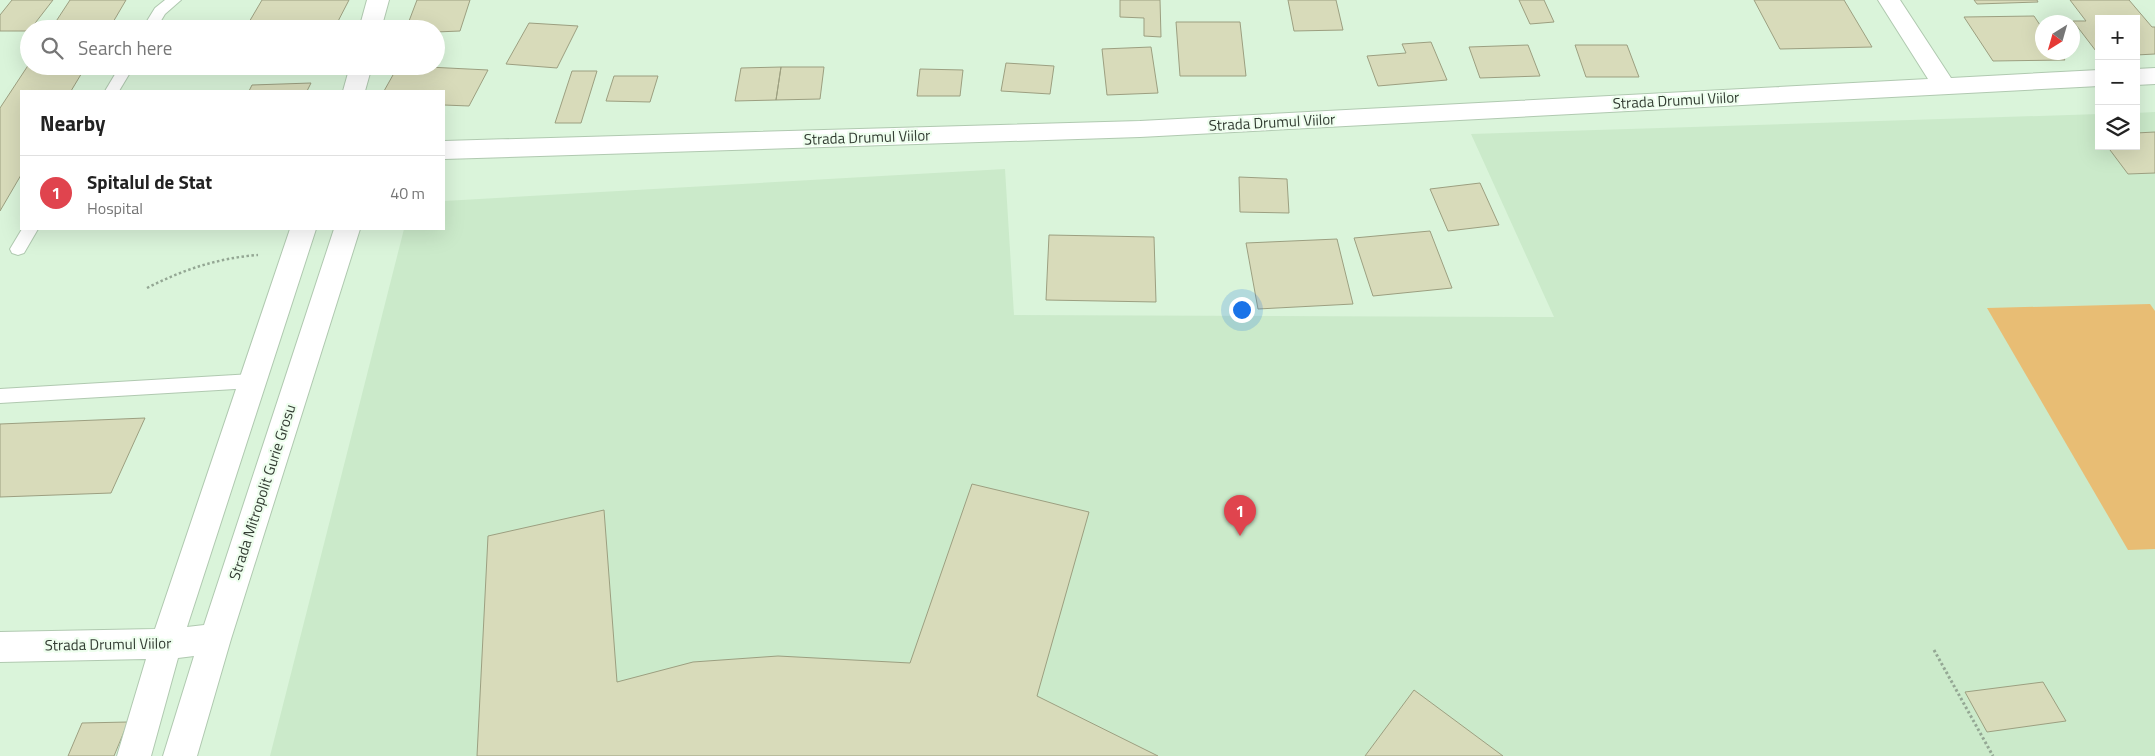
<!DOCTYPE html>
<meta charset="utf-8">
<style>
body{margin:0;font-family:"Titillium Web",sans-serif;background:#f2f2f2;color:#222}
.controls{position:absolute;right:15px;top:15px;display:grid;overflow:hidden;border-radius:0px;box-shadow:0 5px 20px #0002}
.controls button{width:45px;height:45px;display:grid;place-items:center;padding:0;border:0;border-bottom:1px solid #e0e0e0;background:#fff;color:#222;font:25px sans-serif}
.compass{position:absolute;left:2035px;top:15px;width:45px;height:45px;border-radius:50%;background:#fff;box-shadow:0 5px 20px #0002;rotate:217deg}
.you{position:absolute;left:1241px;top:309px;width:18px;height:18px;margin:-12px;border:4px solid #fff;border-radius:50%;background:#1a73e8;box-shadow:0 0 0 8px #1a73e833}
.badge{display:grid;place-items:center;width:32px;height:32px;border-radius:50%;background:#b43b8f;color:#fff;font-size:16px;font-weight:700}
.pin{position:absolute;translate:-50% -41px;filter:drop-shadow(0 1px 2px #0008)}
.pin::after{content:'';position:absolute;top:26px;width:18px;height:15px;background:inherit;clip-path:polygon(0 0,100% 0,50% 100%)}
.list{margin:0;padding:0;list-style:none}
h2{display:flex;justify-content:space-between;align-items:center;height:65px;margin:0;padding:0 20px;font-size:21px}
h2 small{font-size:16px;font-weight:400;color:#767676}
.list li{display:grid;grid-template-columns:32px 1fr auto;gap:15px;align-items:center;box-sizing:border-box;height:75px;padding:0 20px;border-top:1px solid #e0e0e0}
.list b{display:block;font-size:19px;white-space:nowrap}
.list p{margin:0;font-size:16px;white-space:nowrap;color:#767676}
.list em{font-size:16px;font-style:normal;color:#767676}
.icon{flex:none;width:28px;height:28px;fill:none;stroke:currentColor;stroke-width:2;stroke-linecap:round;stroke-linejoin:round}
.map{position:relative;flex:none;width:2155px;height:756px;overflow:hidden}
.search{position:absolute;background:#fff;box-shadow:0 5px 20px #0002;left:20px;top:20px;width:425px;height:55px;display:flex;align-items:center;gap:12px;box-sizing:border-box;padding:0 18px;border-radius:28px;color:#767676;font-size:19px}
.panel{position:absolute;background:#fff;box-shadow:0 5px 20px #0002;left:20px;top:90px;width:425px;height:140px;border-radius:0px}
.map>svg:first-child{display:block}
.built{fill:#cbeaca}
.green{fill:#e8bd74}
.building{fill:#d8dbba;stroke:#9c9f80}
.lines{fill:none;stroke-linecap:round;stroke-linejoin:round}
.lane-casing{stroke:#b0c9b0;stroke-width:2}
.street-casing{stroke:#b0c9b0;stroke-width:2}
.path-far1{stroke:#94a794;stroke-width:2.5;stroke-dasharray:2.5 2.5;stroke-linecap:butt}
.path{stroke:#94a794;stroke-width:3;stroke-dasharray:2.5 2.5;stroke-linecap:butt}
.lane{fill:#fff;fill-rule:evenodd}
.street{fill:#fff;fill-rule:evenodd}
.labels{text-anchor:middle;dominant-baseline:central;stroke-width:4.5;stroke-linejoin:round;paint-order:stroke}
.street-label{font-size:15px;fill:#333d33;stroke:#eefeee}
</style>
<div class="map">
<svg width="2155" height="756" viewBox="0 0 2155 756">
<rect width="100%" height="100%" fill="#daf4da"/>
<path class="built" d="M2155 112V756H270L404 229H444V201L1005 169 1014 315 1554 317 1471 134 2099 114V146H2136V113Z"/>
<path class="green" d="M2150 304 2155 311V549L2128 550 1987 308Z"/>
<path class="building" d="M12 0H53L29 31H0V15Z
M70 0H126L109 29H51Z
M262 0H349L334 29H245Z
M417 0H470L460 31 436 32V29H406Z
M1120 0H1160L1161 37 1144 36V18L1120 17Z
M1288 0H1336L1343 30 1294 31Z
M1519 0H1544L1554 22 1530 24Z
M1754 0H1844L1872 47 1780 49Z
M1974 0H2037L2038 2 1977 4Z
M2070 0H2129L2152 27H2155V54L2136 55V19H2099V55L2073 21H2086Z
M2034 16 2042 28V52H2060L2065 60 1993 61 1964 17Z
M1176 22H1240L1246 76H1180Z
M529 23 578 26 557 68 506 64Z
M1431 42 1447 80 1378 86 1367 56 1406 53 1402 44Z
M1528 45 1540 76 1480 78 1469 47Z
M1575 45H1627L1639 77H1586Z
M1151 47 1158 93 1107 95 1102 49Z
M1006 63 1054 66 1050 94 1001 91Z
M29 64V66H86L71 91H21V175L0 211V108Z
M398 66H408L488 70 469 106 444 105V91H384Z
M781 67 776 100 735 101 741 68Z
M781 67H824L820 99 776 100Z
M920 69 963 70 960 96H917Z
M572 71H597L581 123H555Z
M614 76H658L650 102 606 101Z
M311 83 307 91H249L252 85Z
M2155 132V173L2128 174 2107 146H2136V133Z
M1239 177 1287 179 1289 213 1240 212Z
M1480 183 1499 225 1448 231 1430 189Z
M1430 231 1452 288 1373 296 1354 238Z
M1049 235 1154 237 1156 302 1046 300Z
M1337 239 1353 304 1258 309 1246 243Z
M145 418 111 493 0 497V424Z
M972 484 1089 512 1037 696 1158 756H477L488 536 604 510 617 682 693 662 778 656 910 663Z
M2043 682 2066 721 1987 732 1965 692Z
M1414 690 1503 756H1365Z
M128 722 114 756H68L82 723Z"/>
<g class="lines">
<g class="lane-casing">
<path id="lane" d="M165 0H181L165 14 156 29H142L155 8Z
M120 66H134L119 91H105Z
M22 229H38L24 253 18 255 12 253 10 249Z
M252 374 258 376 261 381 258 386 252 388 0 403V389Z"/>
</g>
<g class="street-casing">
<path id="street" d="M367 0H389L381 29H359Z
M1878 0H1900L1951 78 2099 70V86L1140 137 444 159V141L1140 121 1928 79Z
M350 66H372L365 91H343Z
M2155 68V84L2136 85V69Z
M290 229H316L187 627 204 625 334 229H360L231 639 197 756H163L194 656 178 658 151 756H117L146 659 0 662V632L155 629Z"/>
</g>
<path class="path-far1" d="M147 288C182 270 218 258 258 255"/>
<path class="path" d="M1934 650 1993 756"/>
<use href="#lane" class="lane"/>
<use href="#street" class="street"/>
</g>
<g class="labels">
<g class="street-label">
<text transform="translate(1676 100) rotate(-3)">Strada Drumul Viilor</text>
<text transform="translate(1272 122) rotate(-3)">Strada Drumul Viilor</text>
<text transform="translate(867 137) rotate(-2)">Strada Drumul Viilor</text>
<text transform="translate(262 492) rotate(-72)">Strada Mitropolit Gurie Grosu</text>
<text transform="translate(108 644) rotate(-1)">Strada Drumul Viilor</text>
</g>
</g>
</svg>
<div class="controls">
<button>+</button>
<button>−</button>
<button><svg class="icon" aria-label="layers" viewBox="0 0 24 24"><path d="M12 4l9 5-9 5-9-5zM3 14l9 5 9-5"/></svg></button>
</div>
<svg class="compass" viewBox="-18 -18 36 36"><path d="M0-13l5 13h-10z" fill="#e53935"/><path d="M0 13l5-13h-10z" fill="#767676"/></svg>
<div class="you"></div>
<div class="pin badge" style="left:1240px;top:536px;background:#e0444e">1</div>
<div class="search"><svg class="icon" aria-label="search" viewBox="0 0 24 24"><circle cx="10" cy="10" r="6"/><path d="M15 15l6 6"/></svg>Search here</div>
<section class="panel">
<h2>Nearby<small></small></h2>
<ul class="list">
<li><span class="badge" style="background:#e0444e">1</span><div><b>Spitalul de Stat</b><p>Hospital</p></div><em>40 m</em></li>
</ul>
</section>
</div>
